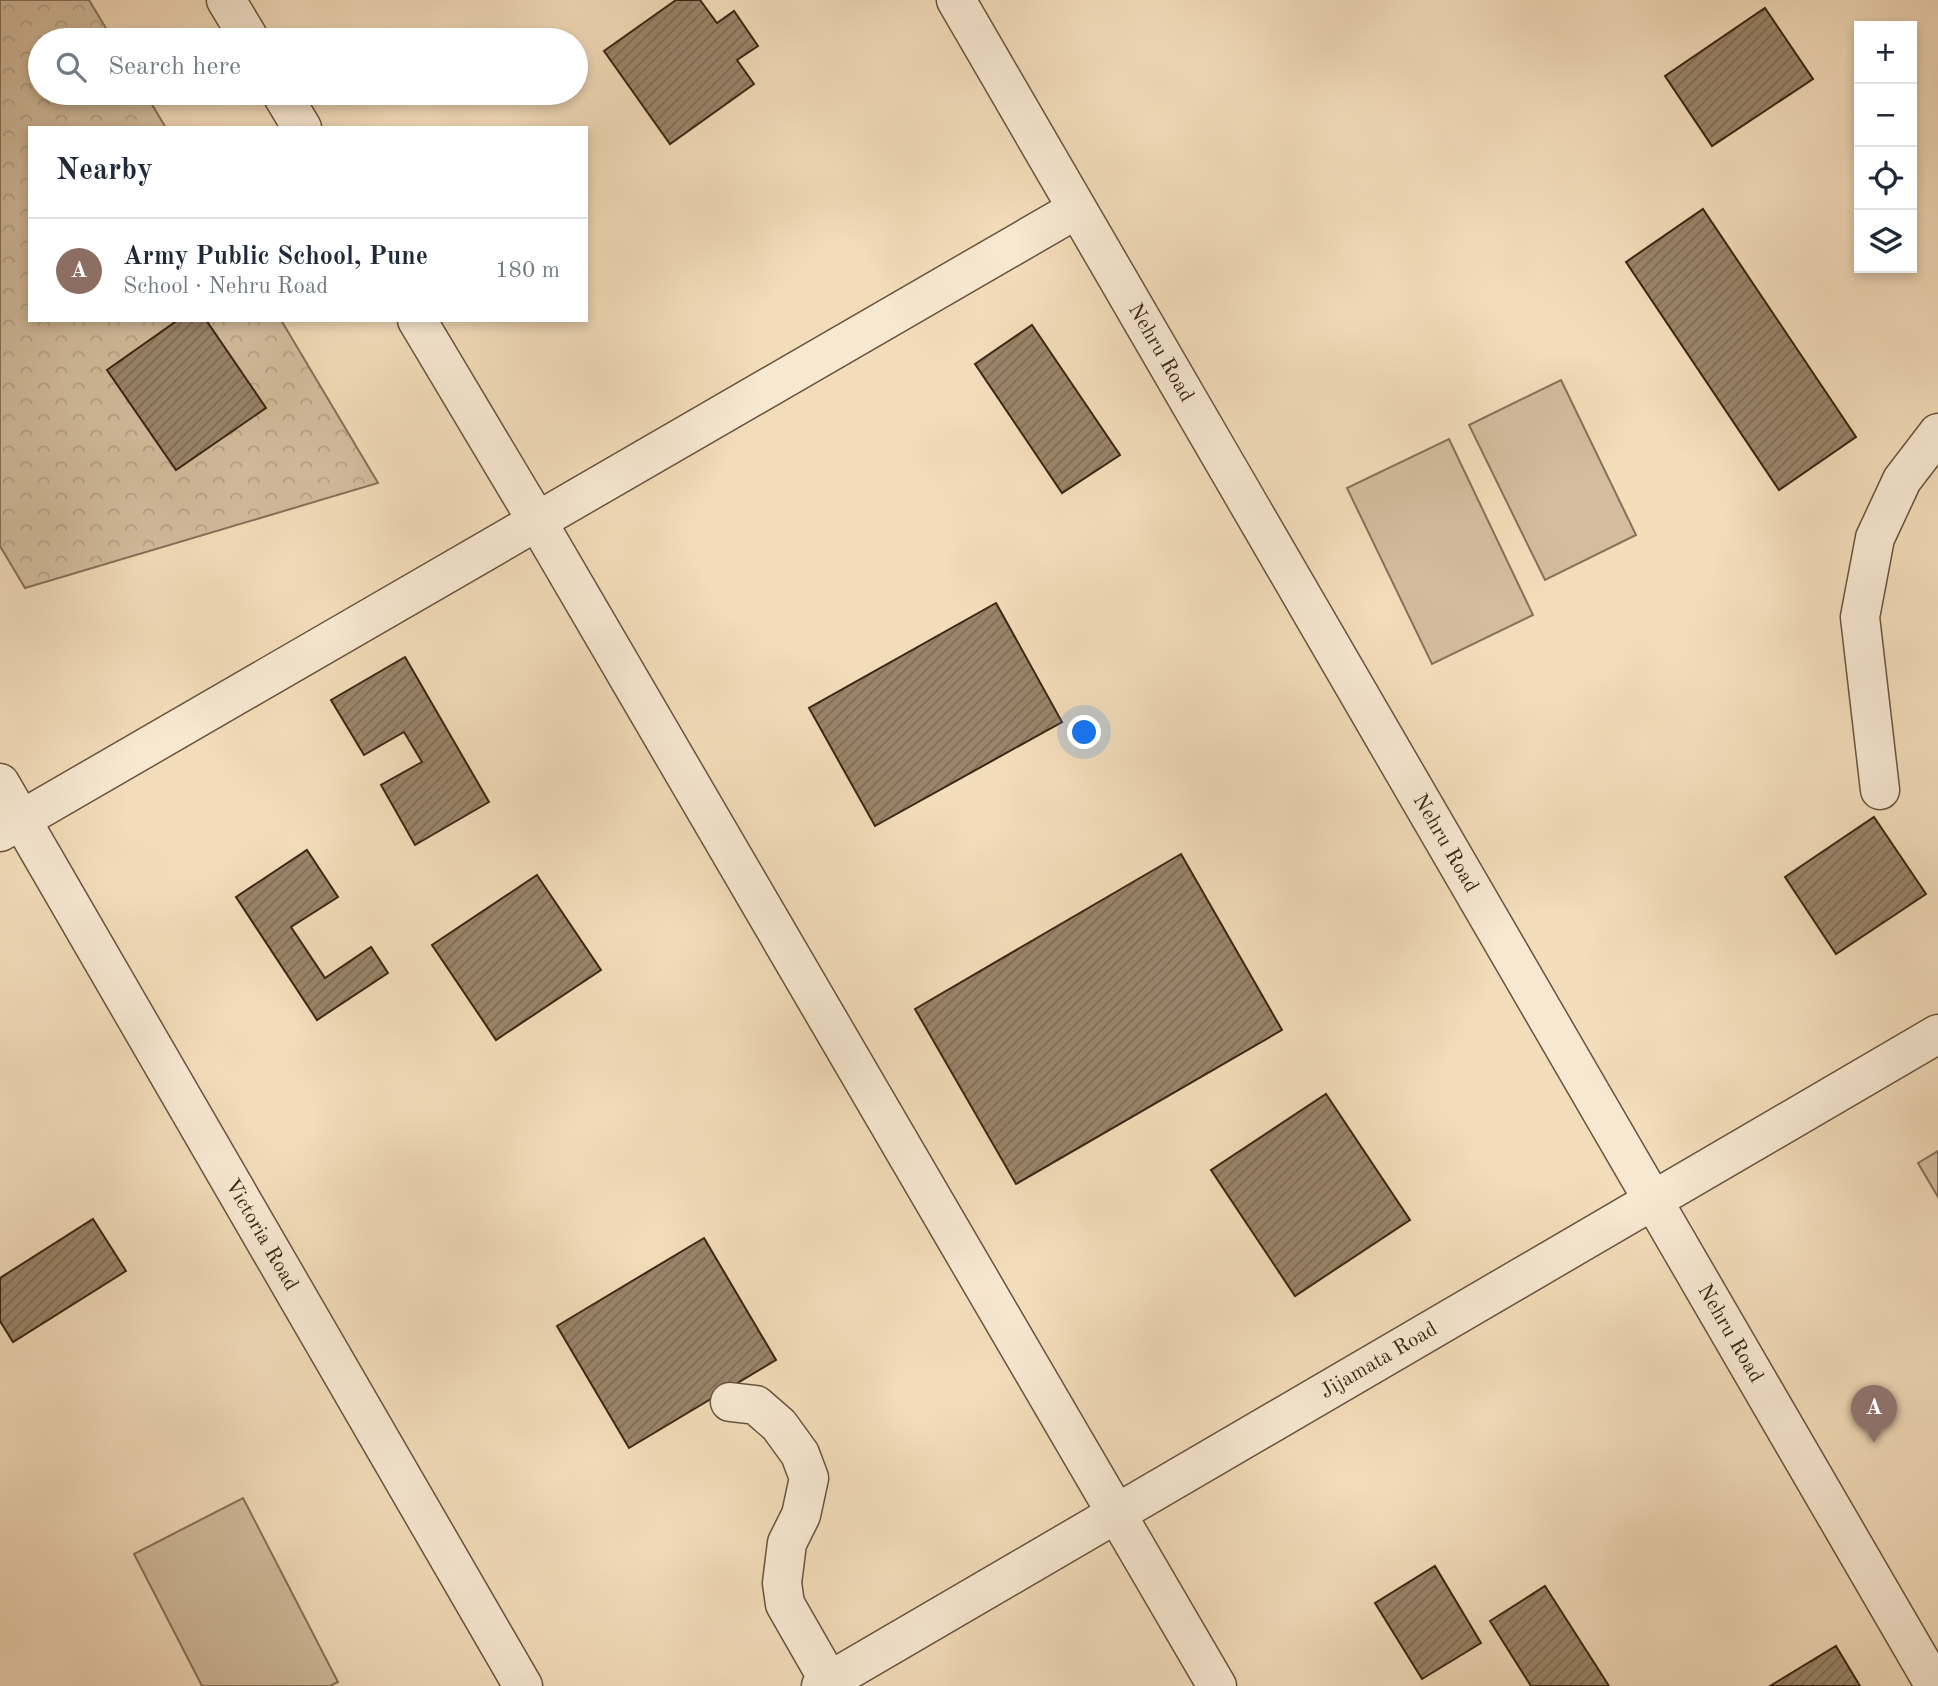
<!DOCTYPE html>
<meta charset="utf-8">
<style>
body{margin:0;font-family:"Old Standard TT",serif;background:#f2f2f3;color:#1f2937}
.controls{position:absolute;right:21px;top:21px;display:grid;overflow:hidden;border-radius:0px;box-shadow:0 4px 10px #0003}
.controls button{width:63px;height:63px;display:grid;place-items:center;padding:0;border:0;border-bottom:2px solid #e0e1e3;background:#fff;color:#1f2937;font:35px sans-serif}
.you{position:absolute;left:1085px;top:733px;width:24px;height:24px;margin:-18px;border:5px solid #fff;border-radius:50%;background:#1a73e8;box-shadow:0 0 0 10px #1a73e833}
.badge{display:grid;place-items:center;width:46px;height:46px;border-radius:50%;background:#8f2418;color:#fff;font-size:23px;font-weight:700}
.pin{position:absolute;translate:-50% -58px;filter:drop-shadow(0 2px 4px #0008)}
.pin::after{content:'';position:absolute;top:37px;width:24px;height:21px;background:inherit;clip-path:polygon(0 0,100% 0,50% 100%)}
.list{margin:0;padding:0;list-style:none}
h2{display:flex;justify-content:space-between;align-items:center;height:91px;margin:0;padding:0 28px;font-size:30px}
h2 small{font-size:23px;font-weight:400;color:#747a83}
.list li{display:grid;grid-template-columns:46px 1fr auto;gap:21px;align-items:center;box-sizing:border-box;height:105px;padding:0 28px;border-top:2px solid #e0e1e3}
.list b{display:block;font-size:26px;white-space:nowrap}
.list p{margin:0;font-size:23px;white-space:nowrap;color:#747a83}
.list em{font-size:23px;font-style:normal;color:#747a83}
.icon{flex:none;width:38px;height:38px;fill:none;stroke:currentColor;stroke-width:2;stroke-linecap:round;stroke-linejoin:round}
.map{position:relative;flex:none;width:1938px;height:1686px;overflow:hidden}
.search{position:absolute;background:#fff;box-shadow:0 4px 10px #0003;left:28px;top:28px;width:560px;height:77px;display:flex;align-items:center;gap:18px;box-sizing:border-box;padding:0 24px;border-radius:38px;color:#747a83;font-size:26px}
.panel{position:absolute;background:#fff;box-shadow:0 4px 10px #0003;left:28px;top:126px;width:560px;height:196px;border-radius:0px}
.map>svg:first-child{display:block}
.forest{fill:url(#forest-crowns);stroke:#867259;stroke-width:2}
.park{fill:#d3bd9e;stroke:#867259;stroke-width:2}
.building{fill:url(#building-hatch);stroke:#392714;stroke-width:2}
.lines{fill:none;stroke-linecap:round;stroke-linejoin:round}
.minor-casing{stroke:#68543e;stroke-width:41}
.minor{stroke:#f7e8d2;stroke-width:38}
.labels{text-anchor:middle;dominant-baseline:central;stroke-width:5;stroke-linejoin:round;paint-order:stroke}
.street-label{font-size:21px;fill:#392714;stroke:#f7e8d2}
</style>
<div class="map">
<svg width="1938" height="1686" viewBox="0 0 1938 1686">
<defs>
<pattern id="forest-crowns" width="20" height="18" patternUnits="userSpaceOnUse" patternTransform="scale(1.75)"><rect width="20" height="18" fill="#d3bd9e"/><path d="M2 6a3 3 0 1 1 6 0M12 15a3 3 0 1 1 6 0" fill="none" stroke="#b6a287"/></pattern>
<pattern id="building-hatch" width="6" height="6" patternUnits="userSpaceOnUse" patternTransform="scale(1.75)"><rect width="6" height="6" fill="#9a856a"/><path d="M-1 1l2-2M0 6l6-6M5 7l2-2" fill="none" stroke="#7f6d56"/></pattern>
</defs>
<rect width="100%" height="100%" fill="#f3dcba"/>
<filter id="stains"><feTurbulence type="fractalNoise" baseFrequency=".00286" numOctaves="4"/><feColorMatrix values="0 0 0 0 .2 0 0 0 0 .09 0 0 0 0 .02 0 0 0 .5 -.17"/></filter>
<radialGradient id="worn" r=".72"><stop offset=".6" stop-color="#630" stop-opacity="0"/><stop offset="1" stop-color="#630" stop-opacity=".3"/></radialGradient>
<path class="forest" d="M0 0H89L113 40H40V93H145L166 128H30V320H281L378 483 25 588 0 546Z"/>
<path class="park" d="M1561 380 1636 535 1545 580 1469 425Z
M1449 439 1533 615 1432 664 1347 488Z
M1938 1151V1197L1918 1163Z
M243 1498 338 1682 330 1686H202L134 1554Z"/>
<path class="building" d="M676 0H700L717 23 734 11 758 46 737 60 754 84 670 144 604 51Z
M1765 8 1813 79 1712 146 1665 76Z
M1703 209 1856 437 1779 490 1626 262Z
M178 320H206L266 408 176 470 107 370Z
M1032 325 1120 455 1062 493 975 364Z
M996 603 1062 722 875 826 809 708Z
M405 657 489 802 415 845 381 785 422 762 404 732 364 755 331 700Z
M1874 817 1926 894 1836 954 1785 877Z
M307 850 338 897 291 927 325 978 371 947 388 973 317 1020 236 897Z
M1181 854 1282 1030 1016 1184 915 1009Z
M537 875 601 970 496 1040 432 945Z
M1326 1094 1410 1220 1295 1296 1211 1170Z
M93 1219 126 1271 13 1342 0 1321V1278Z
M704 1238 776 1360 629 1448 557 1326Z
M1435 1566 1481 1643 1422 1679 1375 1603Z
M1545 1586 1609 1686H1531L1490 1621Z
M1836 1646 1860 1686H1770Z"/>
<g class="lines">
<g class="minor-casing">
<g id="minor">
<path d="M226 0 250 40"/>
<path id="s1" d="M956 0 1935 1686"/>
<path d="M281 93 302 128"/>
<path d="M417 320 537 521 1217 1686"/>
<path id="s2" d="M0 783 523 1686"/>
<path d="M1880 790 1860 617 1875 538 1902 480 1938 433"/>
<path d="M0 832 1077 209"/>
<path d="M730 1402 756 1405 779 1425 800 1454 809 1478 801 1515 787 1543 782 1583 785 1604 829 1681"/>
<path id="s3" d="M821 1686 1938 1034"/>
</g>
</g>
<use href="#minor" class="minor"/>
</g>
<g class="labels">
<g class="street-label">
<text stroke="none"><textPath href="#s1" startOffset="408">Nehru Road</textPath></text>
<text stroke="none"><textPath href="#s1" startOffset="975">Nehru Road</textPath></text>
<text stroke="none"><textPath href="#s2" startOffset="522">Victoria Road</textPath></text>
<text stroke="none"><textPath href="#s1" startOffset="1542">Nehru Road</textPath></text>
<text stroke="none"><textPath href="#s3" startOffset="646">Jijamata Road</textPath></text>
</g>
</g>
<rect width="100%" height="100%" filter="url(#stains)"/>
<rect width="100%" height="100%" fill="url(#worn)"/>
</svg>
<div class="controls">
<button>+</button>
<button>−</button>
<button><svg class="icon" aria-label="locate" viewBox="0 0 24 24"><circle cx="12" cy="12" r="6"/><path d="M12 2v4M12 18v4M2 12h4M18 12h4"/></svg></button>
<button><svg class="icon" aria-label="layers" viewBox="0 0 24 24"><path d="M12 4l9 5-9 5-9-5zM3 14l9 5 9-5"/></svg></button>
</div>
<div class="you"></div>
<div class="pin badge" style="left:1874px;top:1443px;background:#8d6e63">A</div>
<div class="search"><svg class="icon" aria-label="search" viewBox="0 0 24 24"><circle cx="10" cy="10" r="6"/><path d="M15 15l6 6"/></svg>Search here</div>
<section class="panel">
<h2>Nearby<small></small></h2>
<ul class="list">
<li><span class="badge" style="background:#8d6e63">A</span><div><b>Army Public School, Pune</b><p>School · Nehru Road</p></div><em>180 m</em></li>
</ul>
</section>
</div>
